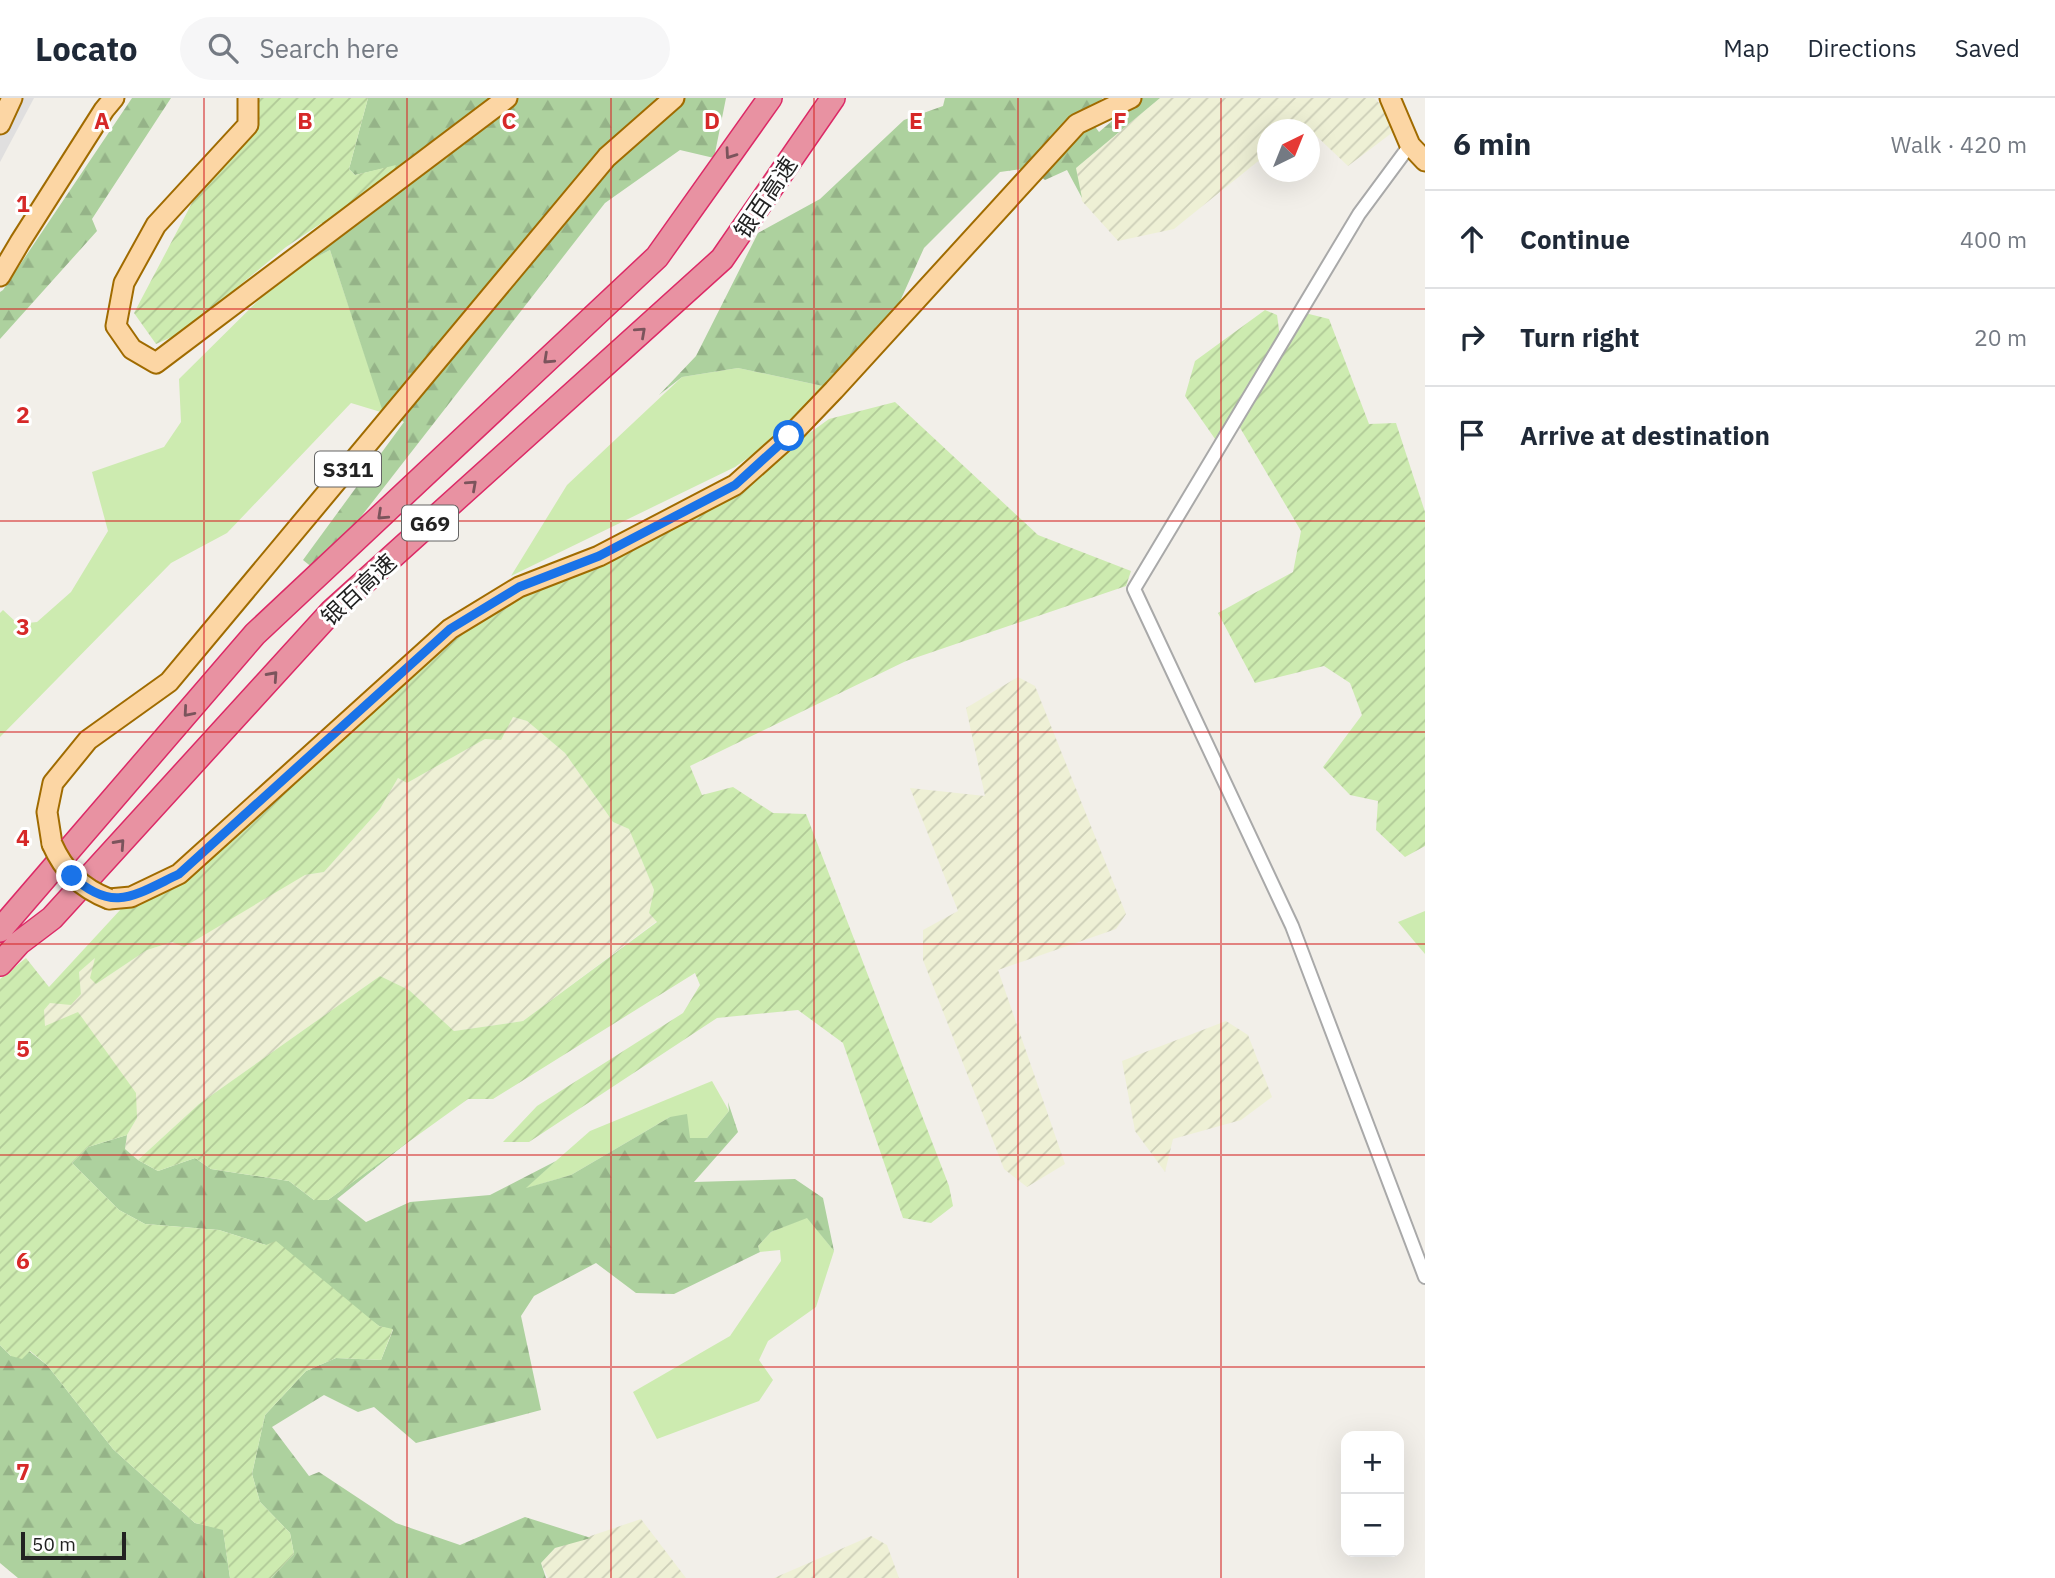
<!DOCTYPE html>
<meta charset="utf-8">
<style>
body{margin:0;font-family:"IBM Plex Sans","Noto Sans SC",sans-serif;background:#f6f6f7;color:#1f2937}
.controls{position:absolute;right:21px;bottom:21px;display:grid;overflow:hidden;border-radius:14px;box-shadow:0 7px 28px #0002}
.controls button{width:63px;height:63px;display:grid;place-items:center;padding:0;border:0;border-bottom:2px solid #e0e1e3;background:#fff;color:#1f2937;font:35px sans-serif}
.compass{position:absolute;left:1257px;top:21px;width:63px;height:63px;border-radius:50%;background:#fff;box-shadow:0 7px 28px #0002;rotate:43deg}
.scale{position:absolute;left:21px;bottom:18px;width:105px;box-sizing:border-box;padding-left:7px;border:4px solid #222;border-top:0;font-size:19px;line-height:24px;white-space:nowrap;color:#222;-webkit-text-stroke:5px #fff;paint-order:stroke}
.stop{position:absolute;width:21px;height:21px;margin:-16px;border:5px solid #1a73e8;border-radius:50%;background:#fff}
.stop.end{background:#1a73e8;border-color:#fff;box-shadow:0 2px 7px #0008}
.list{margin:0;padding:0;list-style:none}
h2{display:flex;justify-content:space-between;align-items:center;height:91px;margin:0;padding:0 28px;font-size:30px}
h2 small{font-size:23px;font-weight:400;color:#747a83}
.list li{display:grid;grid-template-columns:46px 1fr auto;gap:21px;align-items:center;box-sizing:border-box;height:98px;padding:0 28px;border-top:2px solid #e0e1e3}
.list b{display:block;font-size:26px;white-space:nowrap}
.list em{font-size:23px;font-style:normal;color:#747a83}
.icon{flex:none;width:38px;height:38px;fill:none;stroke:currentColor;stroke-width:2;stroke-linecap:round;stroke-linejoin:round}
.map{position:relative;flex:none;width:1425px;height:1480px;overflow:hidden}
header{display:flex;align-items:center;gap:42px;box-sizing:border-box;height:98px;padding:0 35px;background:#fff;border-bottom:2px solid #e0e1e3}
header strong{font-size:33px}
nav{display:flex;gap:38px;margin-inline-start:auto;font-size:24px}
.search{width:490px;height:63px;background:#f6f6f7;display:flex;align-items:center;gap:18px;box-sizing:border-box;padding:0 24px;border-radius:38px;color:#747a83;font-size:26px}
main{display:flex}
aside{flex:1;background:#fff}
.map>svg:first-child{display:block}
.residential{fill:#e0dfdf}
.farmland{fill:url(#farmland-furrows)}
.grass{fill:#cdebb0}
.forest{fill:url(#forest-firs)}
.garden{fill:url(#garden-furrows)}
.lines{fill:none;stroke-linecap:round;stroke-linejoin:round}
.minor-casing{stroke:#a9a9a9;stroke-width:16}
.primary-casing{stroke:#a06b00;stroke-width:23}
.motorway-casing{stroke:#dc2a67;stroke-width:26}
.minor{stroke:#fff;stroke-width:12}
.primary{stroke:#fcd6a4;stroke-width:19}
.motorway{stroke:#e892a2;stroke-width:23}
.primary-bridge-casing{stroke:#a06b00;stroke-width:23;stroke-linecap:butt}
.primary-bridge{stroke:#fcd6a4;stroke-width:19}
.oneway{stroke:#7b545c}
.route{stroke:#1a73e8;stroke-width:9}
.grid{fill:none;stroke:#d62828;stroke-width:2;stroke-opacity:0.55}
.labels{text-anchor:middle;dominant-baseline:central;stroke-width:6;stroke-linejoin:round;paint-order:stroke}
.shield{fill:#fff;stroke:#646464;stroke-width:2}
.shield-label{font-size:21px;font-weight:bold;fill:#222}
.street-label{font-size:23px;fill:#222;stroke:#fff}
.grid-label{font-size:23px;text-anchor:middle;font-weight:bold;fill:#d62828;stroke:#fff;stroke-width:6;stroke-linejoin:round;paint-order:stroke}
</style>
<header>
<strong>Locato</strong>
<div class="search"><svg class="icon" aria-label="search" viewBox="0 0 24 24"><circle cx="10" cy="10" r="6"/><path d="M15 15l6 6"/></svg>Search here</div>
<nav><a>Map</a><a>Directions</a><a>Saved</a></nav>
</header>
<main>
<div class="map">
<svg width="1425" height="1480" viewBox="0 0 1425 1480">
<defs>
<pattern id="farmland-furrows" width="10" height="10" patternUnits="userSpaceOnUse" patternTransform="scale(1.75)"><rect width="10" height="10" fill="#eef0d5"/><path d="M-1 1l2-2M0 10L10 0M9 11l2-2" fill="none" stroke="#ccceb7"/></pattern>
<pattern id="forest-firs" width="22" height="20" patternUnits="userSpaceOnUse" patternTransform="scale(1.75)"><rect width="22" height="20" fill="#add19e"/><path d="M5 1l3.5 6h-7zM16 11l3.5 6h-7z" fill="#95b388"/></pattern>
<pattern id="garden-furrows" width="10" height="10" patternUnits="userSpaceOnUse" patternTransform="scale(1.75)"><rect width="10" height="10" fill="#cdebb0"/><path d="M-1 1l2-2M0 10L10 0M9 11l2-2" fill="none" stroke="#b0c997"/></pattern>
</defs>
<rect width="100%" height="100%" fill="#f2efe9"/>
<path class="residential" d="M0 0H34L0 64Z"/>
<path class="farmland" d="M1160 0H1374L1382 8 1397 31 1348 68 1310 32H1268L1267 56 1174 131 1118 143 1082 103 1076 70Z
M1018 579 1035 588 1126 816 1116 831 998 872 1065 1066 1027 1089 1004 1071 923 862V832L958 813 910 690 985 698 966 610Z
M513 619 527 623 565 655 613 724 629 731 654 792 649 815 657 823 523 923 454 933 409 892 380 878 199 1006 138 1062 125 1051 127 1037 137 1020 45 928 43 912 50 905 81 896 79 874 96 859V886L147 852 172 844 305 777 324 774 380 711 398 680 407 685 485 641Z
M1226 923 1248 937 1272 999 1241 1022 1173 1041 1165 1074 1135 1033 1122 963Z
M641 1421 686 1480H548L541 1465 555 1450Z
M871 1438 887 1447 899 1480H774Z"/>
<path class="grass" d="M330 152 384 315 351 305 227 435 171 465 0 639V515L3 512 18 526 37 524 71 494 108 433 92 374 164 349 181 324 179 281 287 174Z
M738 270 832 290 820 309 735 369 511 478 567 387 682 279Z
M1425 813V856L1398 824Z
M712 983 729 1013 707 1040H690L670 1019 571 1077 524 1091 590 1033Z
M807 1119 834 1153 816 1209 768 1243 759 1262 773 1282 759 1303 657 1341 633 1294 730 1238 781 1163 780 1152 760 1154 758 1148 771 1134Z"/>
<path class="forest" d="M132 0H171L92 121 97 133 0 241V194L3 192Z
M368 0H726L714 60 680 52 605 105 318 474 303 462 404 324 382 311 330 152 309 163 332 144V127L321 125 390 79 395 68 355 77 349 71Z
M945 0H1103L1085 15 1099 34 1139 0H1160L1076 70 1082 100 1067 72 1045 82 1029 70 1000 74 924 150 883 241 832 290 738 270 682 279 659 297 696 258 758 135 820 101 904 22 943 8Z
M728 1004 738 1034 694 1084 795 1081 823 1100 834 1153 807 1120 771 1134 758 1148 760 1154 674 1196 636 1195 596 1165 534 1198 521 1218 541 1312 416 1345 374 1309 358 1314 324 1297 272 1329 309 1378 319 1374 396 1425 460 1447 525 1419 591 1440 555 1450 541 1465 546 1480H271L294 1456 290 1435 260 1404 252 1376 265 1317 306 1273 336 1260 381 1262 393 1232 379 1228 266 1147 219 1132 145 1126 119 1112 72 1065 88 1049 127 1037 125 1051 138 1062 158 1073 195 1060 211 1071 289 1083 314 1102H328L414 1039 337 1101 366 1124 410 1104 490 1097 556 1063 526 1090 571 1077 670 1019 687 1016 690 1040H707L729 1013Z
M0 1247 11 1258 29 1253 47 1267 113 1351 195 1425 223 1431 230 1480H18L0 1465Z"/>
<path class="garden" d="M257 0H368L349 71 355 77 396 67 390 79 286 149 183 234 156 246 134 215 193 103 255 25Z
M1265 212 1277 217 1280 239 1305 215 1329 221 1369 326 1396 325 1425 414V748L1405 759 1376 732 1378 703 1350 697 1323 669 1362 617 1350 585 1324 568 1255 585 1218 515 1293 474 1301 433 1239 328 1220 348 1185 298 1195 263Z
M895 304 1038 437 1131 473 1126 488 906 563 690 668 702 697 733 689 773 715 806 716 949 1088 953 1108 931 1125 903 1120 843 945 798 912 717 920 529 1044H503L537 1008 683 915 700 887 695 875 493 1001H468L328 1102H314L289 1083 211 1071 195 1060 158 1073 138 1062 199 1006 380 878 409 892 454 933 523 923 657 824 649 815 654 792 629 731 613 724 565 655 527 623 513 619 501 642 485 641 407 685 398 680 380 711 324 774 305 777 184 849 172 844 147 852 96 886 90 880 95 860 79 874 81 896 71 907 50 905 44 912 45 928 78 914 136 995 137 1020 127 1037 88 1049 72 1065 119 1112 145 1126 219 1132 266 1147 276 1143 379 1228 393 1231 381 1262 336 1260 306 1273 265 1317 252 1376 260 1404 290 1435 294 1456 271 1480H230L223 1432 195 1425 113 1351 47 1267 30 1253 22 1261 11 1258 0 1247V881L26 860 49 889 121 811 187 779 453 537 566 465 747 380 829 321Z"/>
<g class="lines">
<g class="minor-casing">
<path id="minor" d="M1410 47 1359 116 1134 491 1292 828 1425 1179"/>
</g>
<g class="primary-casing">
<path id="primary" d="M248 0V27L156 127 124 185 116 228 132 251 156 265 507 0
M1390 0 1410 47 1425 63
M0 26 12 0
M0 178 20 144 104 12 114 0
M52 746 47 714 53 685 88 642 169 584 607 59 674 0
M109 801 131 799 179 776 450 531 519 489 599 458 735 387 789 339 834 292 1077 26 1131 0"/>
</g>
<g class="motorway-casing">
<path id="motorway" d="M0 832 255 536 657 159 770 0
M0 866 19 845 52 820 331 514 722 161 833 0"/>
</g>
<use href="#minor" class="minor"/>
<use href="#primary" class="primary"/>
<use href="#motorway" class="motorway"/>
<g class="primary-bridge-casing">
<path id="primary-bridge" d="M52 746C64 773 81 790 109 801"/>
</g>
<use href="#primary-bridge" class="primary-bridge"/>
</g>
<defs><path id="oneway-chevron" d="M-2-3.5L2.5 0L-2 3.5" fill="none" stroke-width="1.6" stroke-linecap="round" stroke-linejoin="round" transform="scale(1.75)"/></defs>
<g class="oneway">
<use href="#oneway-chevron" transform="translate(730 56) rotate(125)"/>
<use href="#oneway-chevron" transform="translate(641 234) rotate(-42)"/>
<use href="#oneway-chevron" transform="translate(548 261) rotate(137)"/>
<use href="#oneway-chevron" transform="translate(472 387) rotate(-42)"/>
<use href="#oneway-chevron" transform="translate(382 417) rotate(137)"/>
<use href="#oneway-chevron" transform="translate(273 578) rotate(-48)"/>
<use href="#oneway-chevron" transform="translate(188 614) rotate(131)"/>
<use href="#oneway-chevron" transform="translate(120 746) rotate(-48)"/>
</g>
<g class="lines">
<path class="route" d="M72 778C113 816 135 797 179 776L450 531 519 489 599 458 735 387 789 338"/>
</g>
<path class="grid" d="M204 0V1480M407 0V1480M611 0V1480M814 0V1480M1018 0V1480M1221 0V1480M0 211H1425M0 423H1425M0 634H1425M0 846H1425M0 1057H1425M0 1269H1425"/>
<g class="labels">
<g class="shield">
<rect x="315" y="353.5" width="66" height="35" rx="5"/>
<rect x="402" y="407.5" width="56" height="35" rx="5"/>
</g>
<g class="shield-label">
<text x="348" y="371">S311</text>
<text x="430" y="425">G69</text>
</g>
<g class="street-label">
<text transform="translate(765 99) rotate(-56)">银百高速</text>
<text transform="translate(358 491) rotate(-43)">银百高速</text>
</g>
</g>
<g class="grid-label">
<text x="102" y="31">A</text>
<text x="305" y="31">B</text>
<text x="509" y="31">C</text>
<text x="712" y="31">D</text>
<text x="916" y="31">E</text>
<text x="1120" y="31">F</text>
<text x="23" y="114">1</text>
<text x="23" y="325">2</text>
<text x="23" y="537">3</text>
<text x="23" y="748">4</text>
<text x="23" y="959">5</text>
<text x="23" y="1171">6</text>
<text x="23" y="1382">7</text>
</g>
</svg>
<div class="controls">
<button>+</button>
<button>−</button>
</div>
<svg class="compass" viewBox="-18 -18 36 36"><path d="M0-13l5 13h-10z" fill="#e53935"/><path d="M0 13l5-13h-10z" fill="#747a83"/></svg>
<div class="scale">50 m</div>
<div class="stop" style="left:789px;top:338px"></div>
<div class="stop end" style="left:72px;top:778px"></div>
</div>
<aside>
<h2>6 min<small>Walk · 420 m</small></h2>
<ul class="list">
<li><svg class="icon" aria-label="ahead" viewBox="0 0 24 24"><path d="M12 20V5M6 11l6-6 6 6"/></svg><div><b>Continue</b></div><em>400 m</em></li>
<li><svg class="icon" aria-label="right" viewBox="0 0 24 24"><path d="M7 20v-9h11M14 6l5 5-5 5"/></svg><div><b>Turn right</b></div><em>20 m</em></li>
<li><svg class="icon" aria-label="arrive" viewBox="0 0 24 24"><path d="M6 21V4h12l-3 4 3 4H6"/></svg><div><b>Arrive at destination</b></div></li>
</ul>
</aside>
</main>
